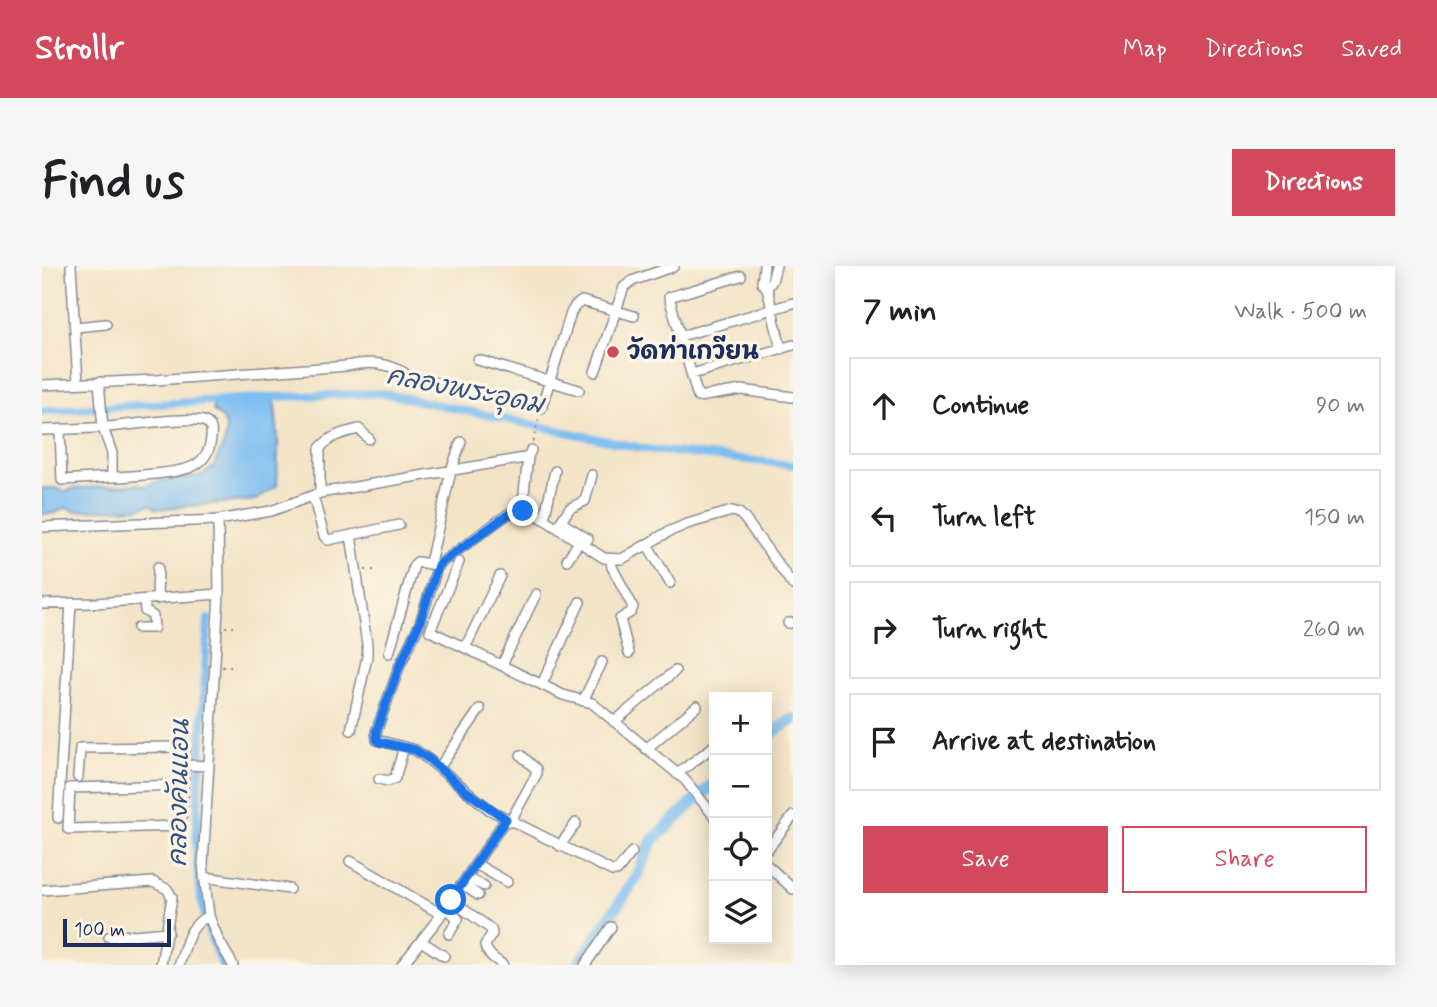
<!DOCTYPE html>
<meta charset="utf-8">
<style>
body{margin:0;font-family:Mynerve,"Playpen Sans Thai",sans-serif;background:#f6f6f6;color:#202124}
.controls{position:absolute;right:21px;bottom:21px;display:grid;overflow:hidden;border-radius:0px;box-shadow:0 4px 18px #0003}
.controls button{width:63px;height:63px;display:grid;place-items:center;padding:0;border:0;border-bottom:2px solid #e0e0e0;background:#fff;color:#202124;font:35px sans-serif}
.scale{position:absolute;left:21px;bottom:18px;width:108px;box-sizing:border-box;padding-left:7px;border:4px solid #1b2f5e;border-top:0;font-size:19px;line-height:24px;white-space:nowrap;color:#1b2f5e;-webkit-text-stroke:5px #fcf5e5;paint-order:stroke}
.stop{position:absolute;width:21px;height:21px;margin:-16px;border:5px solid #1a73e8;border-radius:50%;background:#fff}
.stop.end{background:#1a73e8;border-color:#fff;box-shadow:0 2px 7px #0008}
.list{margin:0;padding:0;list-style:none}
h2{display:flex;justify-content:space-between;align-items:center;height:91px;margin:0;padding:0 28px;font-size:30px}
h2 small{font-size:23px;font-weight:400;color:#757577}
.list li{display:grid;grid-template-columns:46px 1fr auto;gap:21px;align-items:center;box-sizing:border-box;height:98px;margin:0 14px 14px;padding:0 14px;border:2px solid #e0e0e0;border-radius:0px}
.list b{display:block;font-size:26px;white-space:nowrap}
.list em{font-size:23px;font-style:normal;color:#757577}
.actions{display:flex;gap:14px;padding:21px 28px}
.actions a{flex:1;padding:16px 0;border:2px solid #d1495b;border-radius:0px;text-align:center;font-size:24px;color:#d1495b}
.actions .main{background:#d1495b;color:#fff}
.icon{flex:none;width:38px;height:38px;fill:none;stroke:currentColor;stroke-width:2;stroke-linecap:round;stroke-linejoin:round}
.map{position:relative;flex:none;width:751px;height:699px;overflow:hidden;border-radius:0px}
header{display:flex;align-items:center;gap:42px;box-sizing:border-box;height:98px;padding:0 35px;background:#d1495b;color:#fff}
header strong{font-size:33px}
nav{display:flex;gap:38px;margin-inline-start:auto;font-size:24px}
.intro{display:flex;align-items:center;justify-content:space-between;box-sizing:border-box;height:168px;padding:0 42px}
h1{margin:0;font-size:49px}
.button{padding:18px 32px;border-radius:0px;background:#d1495b;color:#fff;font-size:24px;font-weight:700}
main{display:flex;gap:42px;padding:0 42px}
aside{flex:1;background:#fff;border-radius:0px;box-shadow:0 4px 18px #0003}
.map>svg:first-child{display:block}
.water{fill:#7cbdf1;stroke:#4c76a8;stroke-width:2}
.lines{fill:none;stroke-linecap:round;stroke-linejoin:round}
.canal{stroke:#7cbdf1;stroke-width:8}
.river{stroke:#7cbdf1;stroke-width:12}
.minor-casing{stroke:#878a92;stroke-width:12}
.path{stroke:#878a92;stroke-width:2;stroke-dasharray:2 5;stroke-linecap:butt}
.minor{stroke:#fff;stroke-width:9}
.route{stroke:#1a73e8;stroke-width:9}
.poi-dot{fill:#d1495b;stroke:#fcf5e5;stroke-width:2.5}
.labels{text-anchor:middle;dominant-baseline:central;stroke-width:7;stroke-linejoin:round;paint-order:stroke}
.poi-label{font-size:24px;font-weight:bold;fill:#1b2f5e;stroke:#fcf5e5;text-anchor:start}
.water-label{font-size:26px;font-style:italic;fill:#335283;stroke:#fcf5e5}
</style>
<header>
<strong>Strollr</strong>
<nav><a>Map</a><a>Directions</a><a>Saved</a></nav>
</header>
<div class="intro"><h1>Find us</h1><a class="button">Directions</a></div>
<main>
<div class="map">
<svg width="751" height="699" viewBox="0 0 751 699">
<rect width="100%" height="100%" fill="#fcf5e5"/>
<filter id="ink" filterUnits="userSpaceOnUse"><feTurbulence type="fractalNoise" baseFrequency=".0143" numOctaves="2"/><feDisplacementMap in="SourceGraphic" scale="14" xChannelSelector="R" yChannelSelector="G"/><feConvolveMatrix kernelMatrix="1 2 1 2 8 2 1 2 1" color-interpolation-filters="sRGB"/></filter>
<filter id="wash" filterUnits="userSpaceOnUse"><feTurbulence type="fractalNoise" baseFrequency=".00686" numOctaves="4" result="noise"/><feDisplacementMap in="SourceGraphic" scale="28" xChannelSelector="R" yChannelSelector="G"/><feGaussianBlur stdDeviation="1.57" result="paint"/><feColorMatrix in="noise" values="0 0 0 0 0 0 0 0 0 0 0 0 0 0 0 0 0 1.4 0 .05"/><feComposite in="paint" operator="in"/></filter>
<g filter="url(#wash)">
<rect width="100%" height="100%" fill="#f3e4c7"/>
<path class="water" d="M232 131 236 172 235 220 213 234 115 243 108 238 96 242 32 245C23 240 23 242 15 246 11 248 4 248 0 248V222H13L25 226 29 223 97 218 103 220 113 216 161 209 172 200 183 175 184 161 180 152 171 145V135Z"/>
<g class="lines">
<path class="canal" d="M0 145 232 131 340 127 604 183 751 199
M166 353C163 402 161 450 158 498 154 570 148 632 180 699"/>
<path class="river" d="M725 470 751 453
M536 699 593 613 611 574 672 517"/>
</g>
</g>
<g filter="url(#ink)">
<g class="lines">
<g class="minor-casing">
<path id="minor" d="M29 0 36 117
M722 0 720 17 725 22 730 15 734 0
M699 10 627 31 656 131 700 124 751 131
M725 22 739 83
M33 61 64 58
M639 70 751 37
M436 94 537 124
M553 106 582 21 590 15 632 0
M650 108 751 79
M0 119 114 114 305 100C328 95 348 96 368 111L500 141
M499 143 529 47 533 40 540 35 592 50
M0 164C22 163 43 163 64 161 84 160 145 150 161 155 170 158 170 164 169 172 166 204 139 205 113 208 99 209 84 211 70 211V187L61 162 57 116
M18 165 20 214 70 211
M278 227V182C290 169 300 167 317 163L327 173
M271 230 282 270 286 274 357 259
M480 245 486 191
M502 253 513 205
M176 254 177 328
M519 256 546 273
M0 261 176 254 229 245 278 227 482 192 486 191 489 184
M515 261 528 242 543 235 550 209
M605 278 628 317
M525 294 537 276
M569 294 570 301 591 341 589 346 578 353 587 387
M417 296 388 365 521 429 550 437 643 514 672 550
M388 297 409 205 419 176
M115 333 116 301
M0 338 53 337 177 328 161 598 167 650 176 673 191 699
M746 357H751
M96 362H112L111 350 103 345 102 334
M423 382 458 310
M347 387 372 299 375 296 394 299
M460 399 494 328
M500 418 538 336
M541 435 560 396
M572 456 633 405
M309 464 325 391V378L309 269
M604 483 655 440
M142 499 167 500
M397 502 438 443
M635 508 672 480
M36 511 38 482 143 481 139 560 26 563 28 522 141 519
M337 513 346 515 353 512 362 481
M16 552 29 337
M468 556 494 509V503L479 489
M518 580 534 557
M725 584 751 550
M590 586 575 605H570L448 544 386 493 373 484 335 474 334 466 358 399 378 357 396 299 466 248 480 245 491 246 562 292 580 293 626 266 645 258 690 245 697 247 703 253 751 319
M308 595 399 648
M434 598 465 616
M725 599 751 623
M162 611 247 623
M424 612 442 620
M420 618 436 629
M0 624 111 616 125 623 130 631 119 699
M409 634 449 663 450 668 443 679C445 689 453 693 461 699
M404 641 416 653 407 668
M67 671 126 666
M379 675 402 690
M137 699C144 680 146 658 167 650
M360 699 396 653 464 553
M543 699 569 661"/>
</g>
<path class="path" d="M491 176 497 151
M323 304H333
M183 361H196
M180 401H194"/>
<use href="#minor" class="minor"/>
</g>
</g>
<g class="lines" filter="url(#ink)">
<path class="route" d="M409 634 464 553 424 525 387 493 373 484 338 476 335 474 334 466 358 399 378 356 396 299 467 248 481 245"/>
</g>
<circle class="poi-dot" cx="571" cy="86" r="7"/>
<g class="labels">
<g class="poi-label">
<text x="585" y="86">วัดท่าเกวียน</text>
</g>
<g class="water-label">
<text transform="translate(423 125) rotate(11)">คลองพระอุดม</text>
<text transform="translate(138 527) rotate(-89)">คลองคันแอน</text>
</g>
</g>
</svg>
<div class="controls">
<button>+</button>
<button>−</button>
<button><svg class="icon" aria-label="locate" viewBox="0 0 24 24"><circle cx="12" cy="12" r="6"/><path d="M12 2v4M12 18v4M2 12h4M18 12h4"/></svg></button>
<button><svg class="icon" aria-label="layers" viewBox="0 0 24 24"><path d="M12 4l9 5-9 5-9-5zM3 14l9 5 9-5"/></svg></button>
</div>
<div class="scale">100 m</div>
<div class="stop" style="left:409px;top:634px"></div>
<div class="stop end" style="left:481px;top:245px"></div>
</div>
<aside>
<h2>7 min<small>Walk · 500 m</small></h2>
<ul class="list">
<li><svg class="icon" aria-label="ahead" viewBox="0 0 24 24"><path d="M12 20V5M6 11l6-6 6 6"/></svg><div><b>Continue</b></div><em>90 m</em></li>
<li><svg class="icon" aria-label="left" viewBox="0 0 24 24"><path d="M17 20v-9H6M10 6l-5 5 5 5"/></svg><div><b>Turn left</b></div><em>150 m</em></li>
<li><svg class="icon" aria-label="right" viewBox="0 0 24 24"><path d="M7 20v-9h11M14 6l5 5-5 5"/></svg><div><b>Turn right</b></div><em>260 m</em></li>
<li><svg class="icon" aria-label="arrive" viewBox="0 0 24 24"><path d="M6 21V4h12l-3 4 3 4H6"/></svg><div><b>Arrive at destination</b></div></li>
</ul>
<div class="actions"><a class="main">Save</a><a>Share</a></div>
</aside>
</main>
